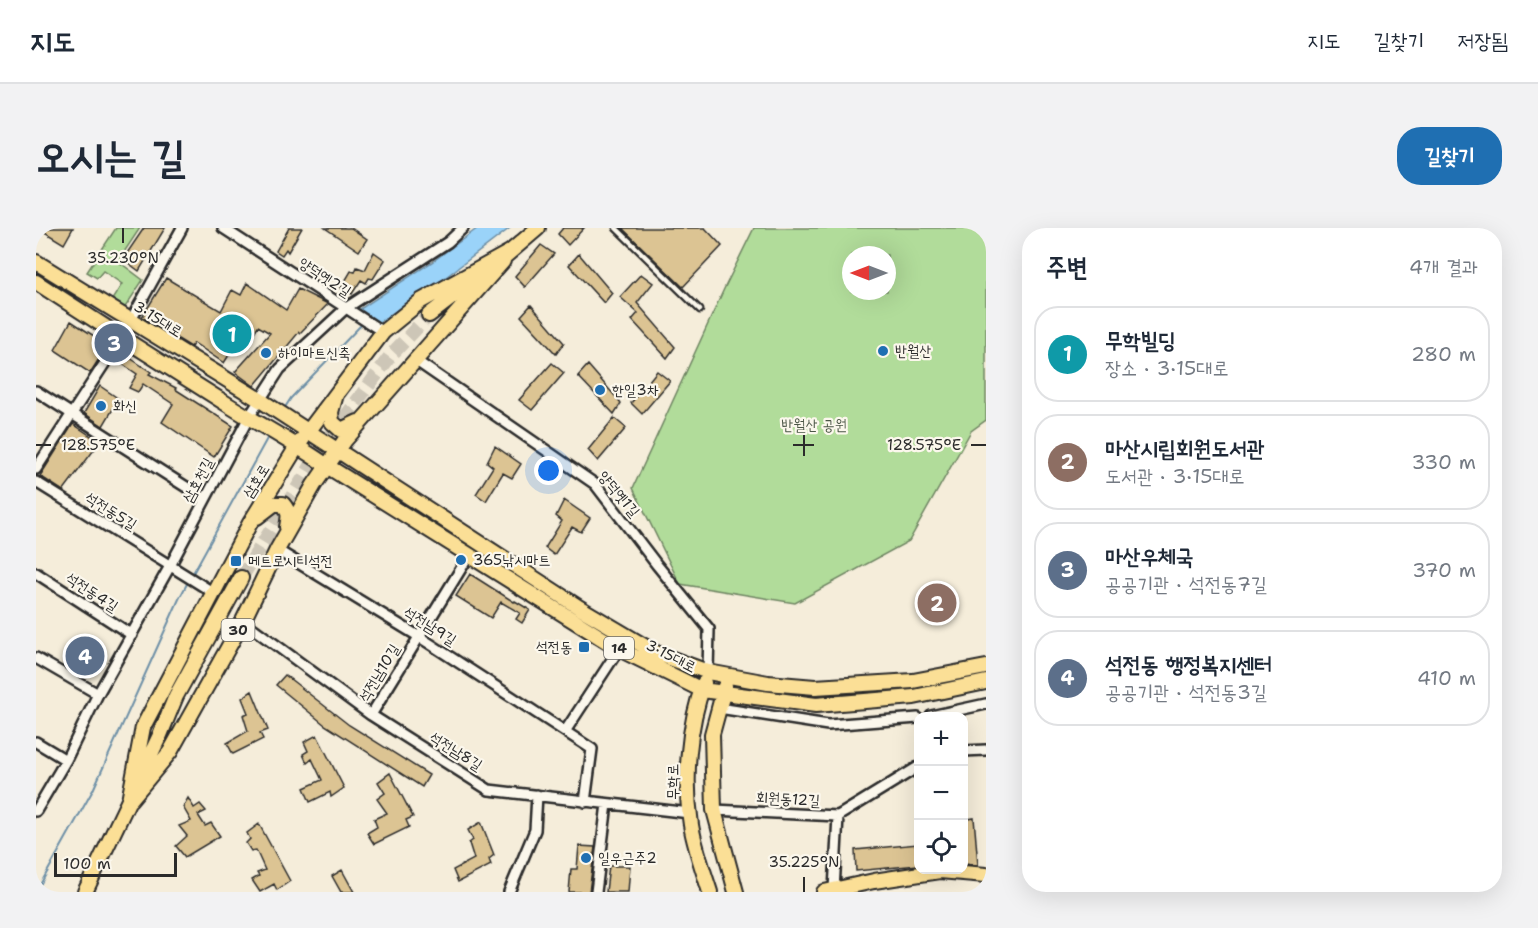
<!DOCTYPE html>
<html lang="ko">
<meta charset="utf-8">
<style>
body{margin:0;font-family:"Shantell Sans","Poor Story",sans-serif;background:#f2f2f3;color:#1f2937}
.controls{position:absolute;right:18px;bottom:18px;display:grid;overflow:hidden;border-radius:12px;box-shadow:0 6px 24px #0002}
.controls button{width:54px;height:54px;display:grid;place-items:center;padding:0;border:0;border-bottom:2px solid #e0e1e3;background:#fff;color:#1f2937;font:30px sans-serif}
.compass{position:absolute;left:806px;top:18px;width:54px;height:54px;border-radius:50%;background:#fff;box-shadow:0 6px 24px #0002;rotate:270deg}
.scale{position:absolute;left:18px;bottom:15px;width:123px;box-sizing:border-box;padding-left:6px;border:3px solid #2b2b2b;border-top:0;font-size:16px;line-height:21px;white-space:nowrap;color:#2b2b2b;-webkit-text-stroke:4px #fbf7ec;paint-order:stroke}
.you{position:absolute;left:513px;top:243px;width:21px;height:21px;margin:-15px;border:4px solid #fff;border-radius:50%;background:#1a73e8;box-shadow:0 0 0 9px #1a73e833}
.badge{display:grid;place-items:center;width:39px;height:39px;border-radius:50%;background:#1f6fb2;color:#fff;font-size:20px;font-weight:700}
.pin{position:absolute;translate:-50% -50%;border:3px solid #fff;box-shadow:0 2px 6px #0006}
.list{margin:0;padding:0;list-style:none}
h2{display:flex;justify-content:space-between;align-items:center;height:78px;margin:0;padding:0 24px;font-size:26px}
h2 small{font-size:20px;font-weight:400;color:#747a83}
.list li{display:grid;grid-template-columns:39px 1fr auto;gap:18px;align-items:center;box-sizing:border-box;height:96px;margin:0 12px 12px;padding:0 12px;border:2px solid #e0e1e3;border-radius:24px}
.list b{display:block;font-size:22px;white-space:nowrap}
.list p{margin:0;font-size:20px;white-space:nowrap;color:#747a83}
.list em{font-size:20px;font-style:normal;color:#747a83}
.icon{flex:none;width:33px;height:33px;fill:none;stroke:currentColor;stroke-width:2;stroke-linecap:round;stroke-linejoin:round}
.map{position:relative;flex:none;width:950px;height:664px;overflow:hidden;border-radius:24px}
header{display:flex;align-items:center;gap:36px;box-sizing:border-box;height:84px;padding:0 30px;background:#fff;border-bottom:2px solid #e0e1e3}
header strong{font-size:28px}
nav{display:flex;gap:33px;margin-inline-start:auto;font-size:21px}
.intro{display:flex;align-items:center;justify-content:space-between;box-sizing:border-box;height:144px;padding:0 36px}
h1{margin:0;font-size:42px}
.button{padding:15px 27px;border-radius:24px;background:#1f6fb2;color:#fff;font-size:21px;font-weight:700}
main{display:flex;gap:36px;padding:0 36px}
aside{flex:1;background:#fff;border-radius:24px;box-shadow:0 6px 24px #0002}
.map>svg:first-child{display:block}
.green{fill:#b1dc9a;stroke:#6e8462;stroke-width:1.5;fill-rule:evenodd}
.water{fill:#9ad3f9;stroke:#6e90a7;stroke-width:1.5}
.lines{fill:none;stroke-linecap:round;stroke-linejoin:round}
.stream{stroke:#6e90a7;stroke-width:2}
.building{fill:#dcc493;stroke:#2b2b2b;stroke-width:1.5}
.primary-tunnel{stroke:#cdc6b7;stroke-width:14;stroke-dasharray:14 7;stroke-linecap:butt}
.lane-casing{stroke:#2b2b2b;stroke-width:9}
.street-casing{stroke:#2b2b2b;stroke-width:14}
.primary-casing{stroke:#2b2b2b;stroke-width:18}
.lane{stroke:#fbf7ec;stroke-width:4.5}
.street{stroke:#fbf7ec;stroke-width:9}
.primary{stroke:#fbdf96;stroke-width:14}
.ticks{fill:none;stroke:#2b2b2b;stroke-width:2}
.poi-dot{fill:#1f6fb2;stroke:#fbf7ec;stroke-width:2}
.labels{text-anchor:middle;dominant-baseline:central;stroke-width:4.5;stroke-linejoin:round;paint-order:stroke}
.shield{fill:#fbf7ec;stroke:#696865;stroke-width:1.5}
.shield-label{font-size:14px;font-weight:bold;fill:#2b2b2b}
.street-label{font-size:15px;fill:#2b2b2b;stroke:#fbf7ec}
.poi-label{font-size:15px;fill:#2b2b2b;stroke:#fbf7ec;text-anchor:start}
.park-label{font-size:15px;fill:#4c5747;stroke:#fbf7ec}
.ticks-label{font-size:15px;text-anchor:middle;fill:#2b2b2b;stroke:#fbf7ec;stroke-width:4.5;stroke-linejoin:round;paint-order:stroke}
</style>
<header>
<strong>지도</strong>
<nav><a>지도</a><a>길찾기</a><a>저장됨</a></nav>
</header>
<div class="intro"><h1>오시는 길</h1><a class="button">길찾기</a></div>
<main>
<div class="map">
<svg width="950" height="664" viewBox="0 0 950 664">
<rect width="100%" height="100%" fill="#f5edda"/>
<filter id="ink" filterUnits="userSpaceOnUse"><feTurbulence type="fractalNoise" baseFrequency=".0167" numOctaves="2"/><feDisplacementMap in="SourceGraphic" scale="12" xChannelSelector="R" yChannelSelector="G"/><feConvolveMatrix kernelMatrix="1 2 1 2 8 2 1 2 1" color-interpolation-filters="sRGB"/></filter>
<g filter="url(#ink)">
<path class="green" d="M80 0H104L82 33 107 52 86 84 74 75 86 56 67 43 61 50 51 44Z
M718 0H950V192L935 203 873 313 759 375 644 356 597 260 688 61ZM815 27H851V63H815Z"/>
<path class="water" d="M442 0H474L406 52 343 94 324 81 396 34Z"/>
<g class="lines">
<path class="stream" d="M248 181 255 170 327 95
M156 347 233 207
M0 664 57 562 143 371 153 352"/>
</g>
<path class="building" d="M2 0H37L28 16Z
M108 0H129L103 43 87 31Z
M253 0H266L252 24 250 21 246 27 240 23Z
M289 0H315L331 11 323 23Z
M527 0H548L532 17 522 6Z
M586 0H669L686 18 647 59Z
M505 17 518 26 489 59 479 48Z
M338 24 349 32 337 51 333 50 330 55 325 52 316 66 305 60 315 43 319 44 321 39 329 42Z
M543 26 576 65 568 75 533 37Z
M605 46 617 55 601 75 639 119 631 130 596 92 602 85 584 69Z
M130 50 185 83 196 62 205 67 211 55 250 82 262 61 292 76 264 105 263 104 218 158 199 144 234 105 222 98 212 114 204 110 188 135 158 115 155 119 106 89Z
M495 77 528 115 520 126 485 88Z
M35 93 72 117 54 145 19 122Z
M85 124 115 144 113 146 140 160 139 161 197 198 178 229 126 194 137 176 107 156 102 164 93 160 101 146 79 131Z
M516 135 528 145 496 182 483 172Z
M552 137 585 175 578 186 542 148Z
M621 143 634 153 606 186 595 175Z
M64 158 83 171 67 198 48 185Z
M578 190 590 200 562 233 552 222Z
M37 196 64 214 27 263 4 248Z
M459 218 485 236 476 250 467 245 450 273 440 266 457 239 451 234Z
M528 272 554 290 545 304 536 299 518 327 509 320 526 293 520 288Z
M434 346 478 374 479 373 494 382 486 395 480 391 484 385 465 374 455 390 420 368Z
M249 447 313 497 393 547 386 559 289 497 240 457Z
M216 463 232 502 224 505 227 511 197 526 191 515 212 503 207 487 212 485 206 470Z
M281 507 308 560 295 569 294 564 274 574 268 560 286 552 276 531 271 535 267 526 272 523 268 514Z
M354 545 377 589 370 592 373 599 338 616 331 605 341 599 338 591 351 585 341 571 349 565 342 554Z
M152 570 158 580 164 576 170 583 162 587 169 598 175 595 184 608 149 629 140 618 151 608 143 598 155 593 147 579Z
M938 590 942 637 927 636V592Z
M445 594 458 627 453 631 455 637 422 654 417 642 438 631 433 615 437 612 432 602Z
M223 596 254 653 241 662 238 656 224 664 216 652 223 648 221 645 229 642 220 622 215 623 210 615 214 611 211 605Z
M882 616V637L820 643 819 622Z
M543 618 559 619 553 664H533L535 641H541Z
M573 638H594L592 664H570Z
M306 642 318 664H305L296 648Z"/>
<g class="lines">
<path class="primary-tunnel" d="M205 350 285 222 355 127 393 87"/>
<g class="lane-casing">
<path id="lane" d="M580 0 664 82"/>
</g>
<g class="street-casing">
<path id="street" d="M187 0 347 104
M379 132 559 256 621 337 673 401 672 444
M0 163 169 271
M0 241 85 110 146 0
M0 254 178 365
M241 322 382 408 556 521 549 574
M0 345 96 407
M207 393 335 487 453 562 654 585
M0 430 62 466
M683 480 792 497 882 490
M335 487 434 326
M895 488 950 476
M530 502 583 421
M0 514 30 532
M927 523 950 522
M678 582 802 588 882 539
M0 583 30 532 62 466 134 338 213 189 244 141 310 80 412 14 427 0
M798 662 802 588
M473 664 499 602 501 567
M560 664 571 576"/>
</g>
<g class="primary-casing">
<path id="primary" d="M467 30 502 0
M0 34 224 172 544 380 620 425 672 444 732 455 779 459 877 453 950 439
M0 54C64 96 129 137 194 178 226 198 260 216 291 238L583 421 666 462 780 477 878 469 950 454
M393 87 440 51
M299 170 295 184 296 194 305 202 322 194
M221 289 238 276H247C254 284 253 289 251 299
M668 455C652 498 648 551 655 597 659 620 667 642 674 664
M689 458 676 506 678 582 700 664
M94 572 134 524 207 393 241 322 278 257 309 212 467 33
M93 573 107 499 214 295 262 217 347 104 385 73 474 24
M49 664 124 507 140 468 205 350
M788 664 838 653 904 643 950 647"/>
</g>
<use href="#lane" class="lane"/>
<use href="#street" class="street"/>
<use href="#primary" class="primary"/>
</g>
</g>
<path class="ticks" d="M87 0V15M768 207V228M0 217H15M757 217H778M935 217H950M768 649V664"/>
<g class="poi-dot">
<circle cx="847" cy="123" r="6"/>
<circle cx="230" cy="125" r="6"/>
<circle cx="564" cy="162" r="6"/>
<circle cx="65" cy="178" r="6"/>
<circle cx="425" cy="332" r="6"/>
<rect x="194" y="327" width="12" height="12" rx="3"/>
<rect x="542" y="413" width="12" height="12" rx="3"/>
<circle cx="550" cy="630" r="6"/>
</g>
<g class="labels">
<g class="shield">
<rect x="185.5" y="391" width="33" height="22" rx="4.5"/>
<rect x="568" y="409" width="30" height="22" rx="4.5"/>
</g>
<g class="shield-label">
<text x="202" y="402">30</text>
<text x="583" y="420">14</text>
</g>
<g class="street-label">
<text transform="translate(289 49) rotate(33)">양덕옛2길</text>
<text transform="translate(122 91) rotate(32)">3·15대로</text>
<text transform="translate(162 252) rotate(-62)">삼호천길</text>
<text transform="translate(220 253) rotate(-58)">삼호로</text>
<text transform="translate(583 266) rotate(50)">양덕옛1길</text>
<text transform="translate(75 283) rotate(32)">석전동5길</text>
<text transform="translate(56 364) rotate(33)">석전동4길</text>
<text transform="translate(394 398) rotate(32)">석전남9길</text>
<text transform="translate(635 428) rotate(27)">3·15대로</text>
<text transform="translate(343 445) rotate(-59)">석전남10길</text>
<text transform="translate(420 523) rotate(32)">석전남8길</text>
<text transform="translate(637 554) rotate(-90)">무학로</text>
<text transform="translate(752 571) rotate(3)">회원동12길</text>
</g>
<g class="poi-label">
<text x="859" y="123">반월산</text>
<text x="242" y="125">하이마트신축</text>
<text x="576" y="162">한일3차</text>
<text x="77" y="178">화신</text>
<text x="437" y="332">365낚시마트</text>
<text x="212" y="333">메트로시티석전</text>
<text x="536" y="419" text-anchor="end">석전동</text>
<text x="562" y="630">일우근주2</text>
</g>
<g class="park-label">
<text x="778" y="197">반월산 공원</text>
</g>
</g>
<g class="ticks-label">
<text x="87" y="35">35.230°N</text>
<text x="888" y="222">128.575°E</text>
<text x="62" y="222">128.575°E</text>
<text x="768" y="639">35.225°N</text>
</g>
</svg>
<div class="controls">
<button>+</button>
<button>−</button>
<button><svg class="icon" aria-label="locate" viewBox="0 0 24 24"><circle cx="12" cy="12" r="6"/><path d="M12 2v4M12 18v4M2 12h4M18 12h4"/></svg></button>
</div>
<svg class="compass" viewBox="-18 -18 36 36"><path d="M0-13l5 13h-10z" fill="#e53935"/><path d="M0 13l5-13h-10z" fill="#747a83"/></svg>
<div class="scale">100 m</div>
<div class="you"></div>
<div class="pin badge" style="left:196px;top:106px;background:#0f9aa8">1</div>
<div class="pin badge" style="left:901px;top:375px;background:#8d6e63">2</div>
<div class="pin badge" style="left:78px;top:115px;background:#5c6f8a">3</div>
<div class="pin badge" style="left:49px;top:428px;background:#5c6f8a">4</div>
</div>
<aside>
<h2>주변<small>4개 결과</small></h2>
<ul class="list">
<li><span class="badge" style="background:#0f9aa8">1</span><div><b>무학빌딩</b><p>장소 · 3·15대로</p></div><em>280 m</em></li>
<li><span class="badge" style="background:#8d6e63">2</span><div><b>마산시립회원도서관</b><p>도서관 · 3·15대로</p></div><em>330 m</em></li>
<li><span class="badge" style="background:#5c6f8a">3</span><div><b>마산우체국</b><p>공공기관 · 석전동7길</p></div><em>370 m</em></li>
<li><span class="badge" style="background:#5c6f8a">4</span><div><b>석전동 행정복지센터</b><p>공공기관 · 석전동3길</p></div><em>410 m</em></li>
</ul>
</aside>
</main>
